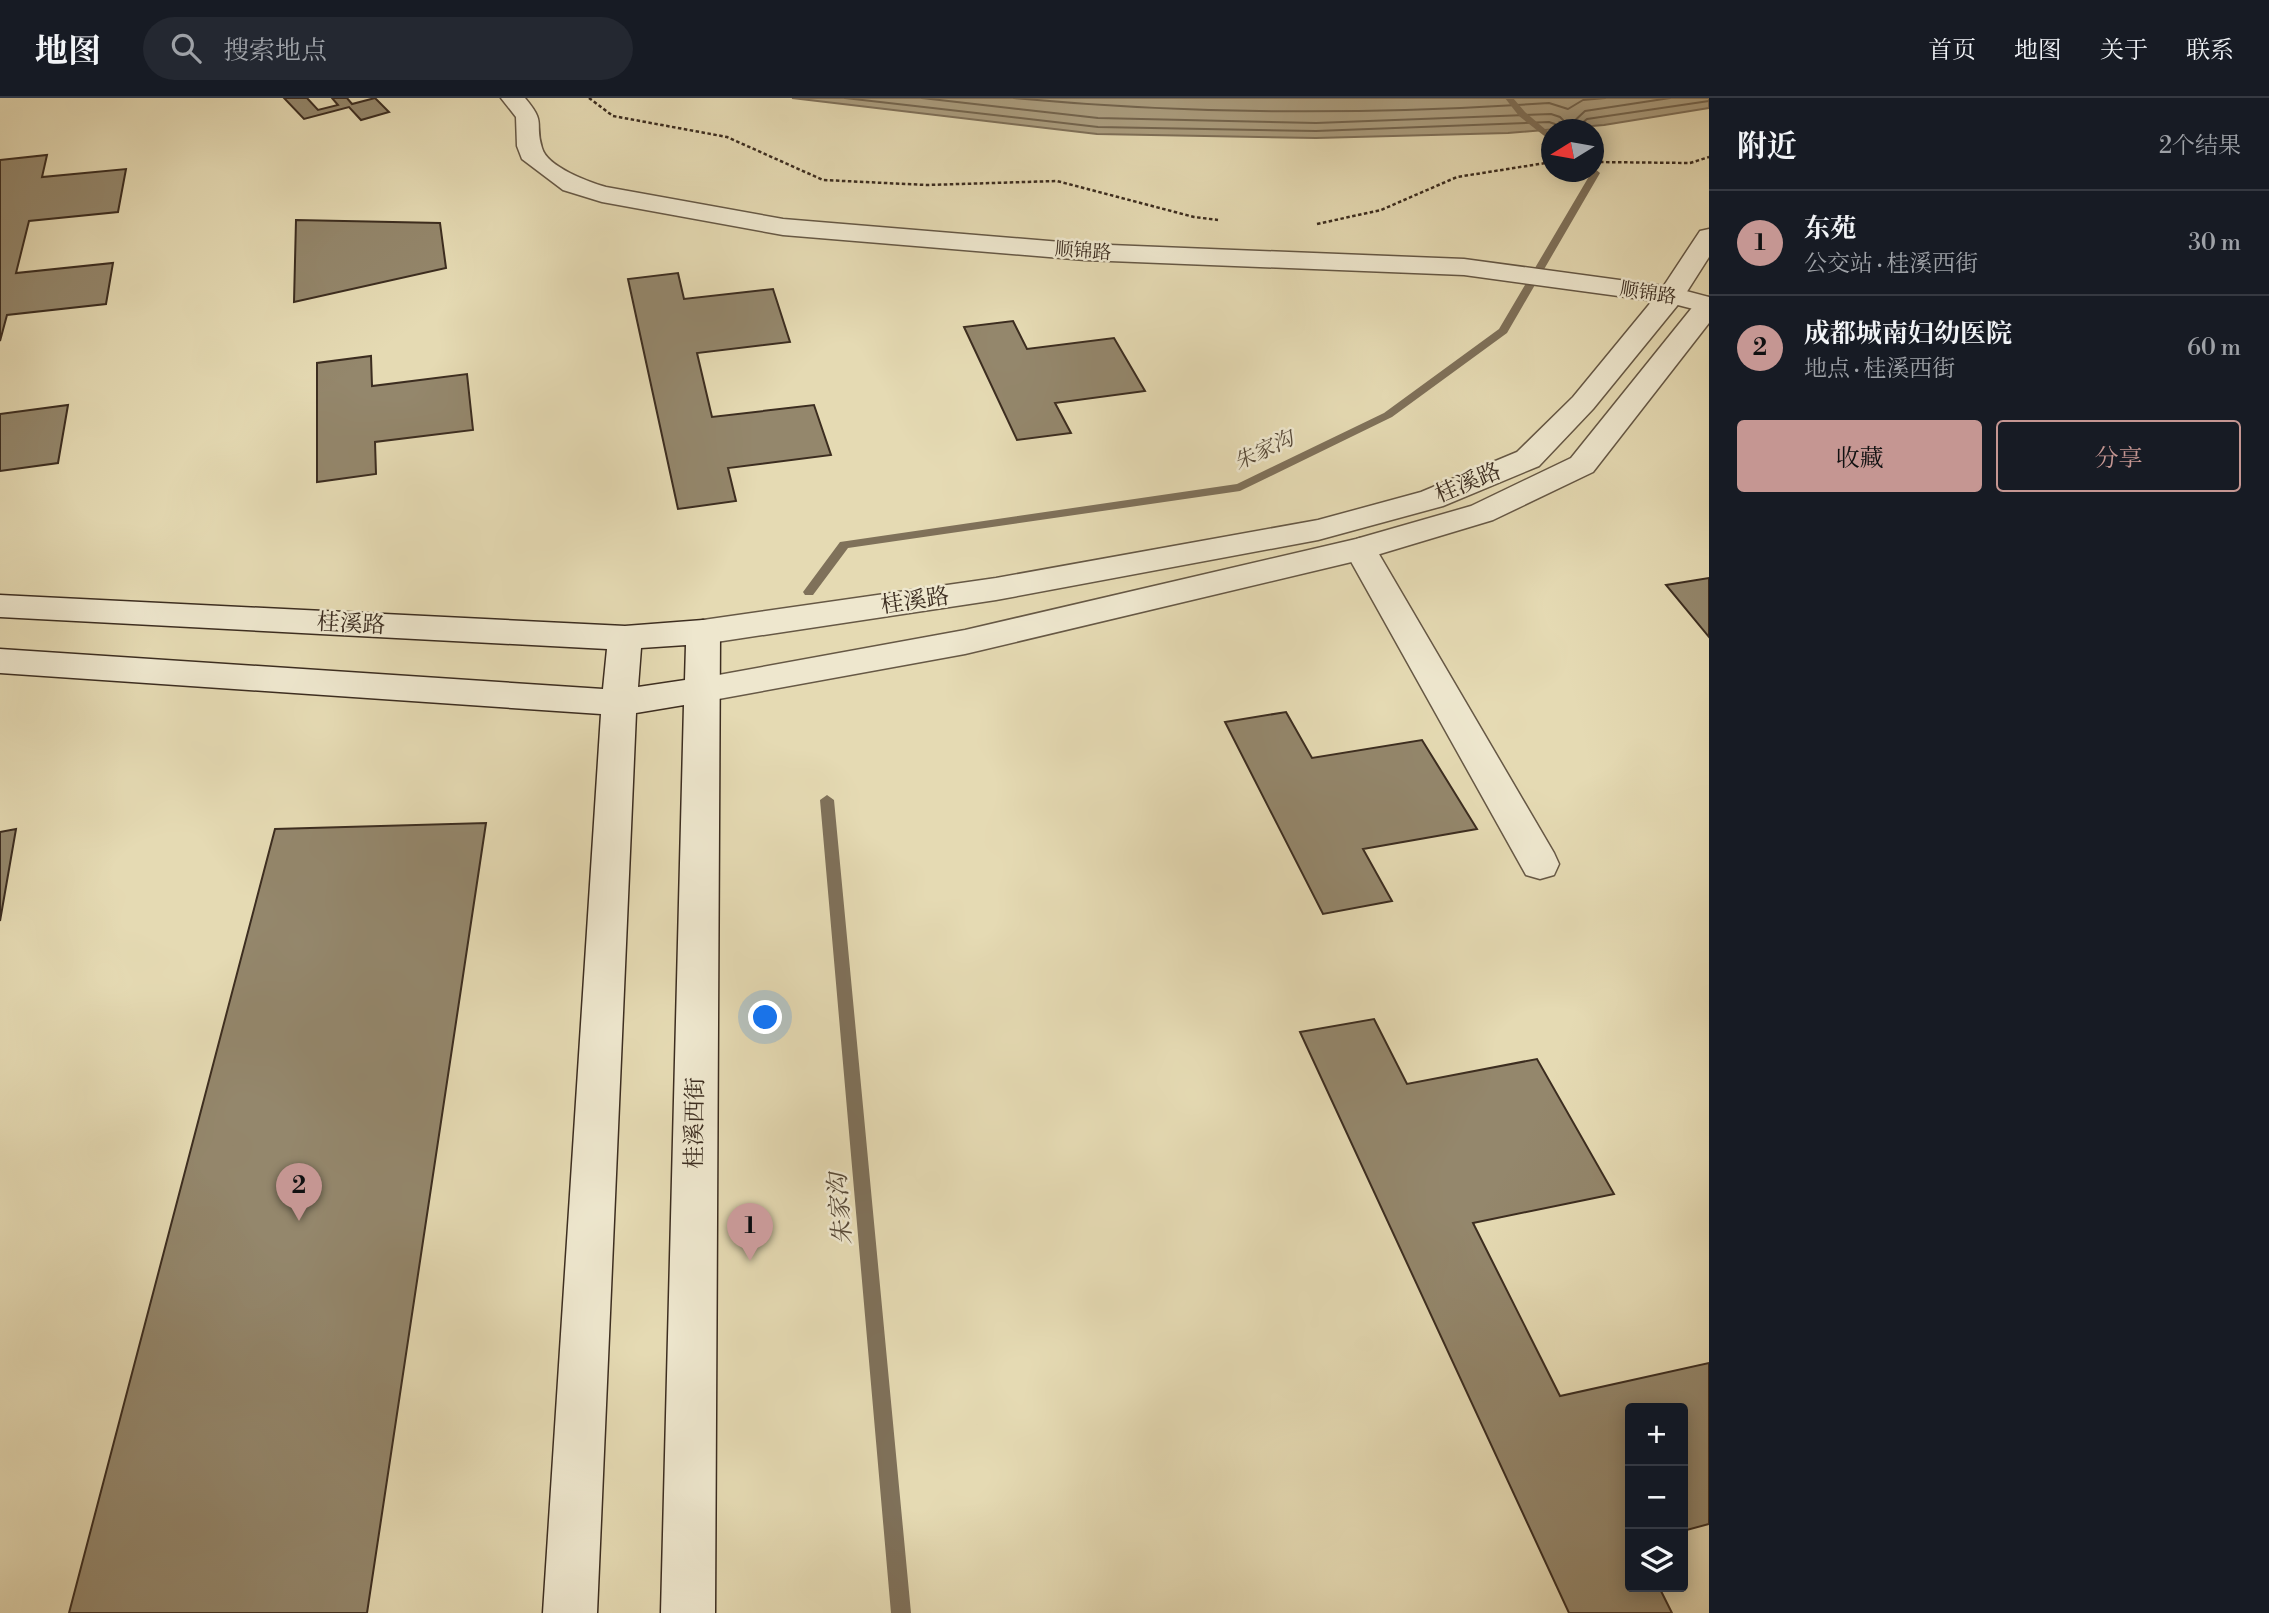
<!DOCTYPE html>
<html lang="zh">
<meta charset="utf-8">
<style>
body{margin:0;font-family:"Libre Bodoni","Noto Serif SC",serif;background:#242831;color:#f1f3f6}
.controls{position:absolute;right:21px;bottom:21px;display:grid;overflow:hidden;border-radius:7px;box-shadow:0 4px 18px #0003}
.controls button{width:63px;height:63px;display:grid;place-items:center;padding:0;border:0;border-bottom:2px solid #363941;background:#171b24;color:#f1f3f6;font:35px sans-serif}
.compass{position:absolute;left:1541px;top:21px;width:63px;height:63px;border-radius:50%;background:#171b24;box-shadow:0 4px 18px #0003;rotate:259deg}
.you{position:absolute;left:766px;top:920px;width:24px;height:24px;margin:-18px;border:5px solid #fff;border-radius:50%;background:#1a73e8;box-shadow:0 0 0 10px #1a73e833}
.badge{display:grid;place-items:center;width:46px;height:46px;border-radius:50%;background:#c59692;color:#111;font-size:23px;font-weight:700}
.pin{position:absolute;translate:-50% -58px;filter:drop-shadow(0 2px 4px #0008)}
.pin::after{content:'';position:absolute;top:37px;width:24px;height:21px;background:inherit;clip-path:polygon(0 0,100% 0,50% 100%)}
.list{margin:0;padding:0;list-style:none}
h2{display:flex;justify-content:space-between;align-items:center;height:91px;margin:0;padding:0 28px;font-size:30px}
h2 small{font-size:23px;font-weight:400;color:#9ea1a6}
.list li{display:grid;grid-template-columns:46px 1fr auto;gap:21px;align-items:center;box-sizing:border-box;height:105px;padding:0 28px;border-top:2px solid #363941}
.list b{display:block;font-size:26px;white-space:nowrap}
.list p{margin:0;font-size:23px;white-space:nowrap;color:#9ea1a6}
.list em{font-size:23px;font-style:normal;color:#9ea1a6}
.actions{display:flex;gap:14px;padding:21px 28px}
.actions a{flex:1;padding:16px 0;border:2px solid #c59692;border-radius:7px;text-align:center;font-size:24px;color:#c59692}
.actions .main{background:#c59692;color:#111}
.icon{flex:none;width:38px;height:38px;fill:none;stroke:currentColor;stroke-width:2;stroke-linecap:round;stroke-linejoin:round}
.map{position:relative;flex:none;width:1709px;height:1515px;overflow:hidden}
header{display:flex;align-items:center;gap:42px;box-sizing:border-box;height:98px;padding:0 35px;background:#171b24;border-bottom:2px solid #363941}
header strong{font-size:33px}
nav{display:flex;gap:38px;margin-inline-start:auto;font-size:24px}
.search{width:490px;height:63px;background:#242831;display:flex;align-items:center;gap:18px;box-sizing:border-box;padding:0 24px;border-radius:38px;color:#9ea1a6;font-size:26px}
main{display:flex}
aside{flex:1;background:#171b24}
.map>svg:first-child{display:block}
.water{fill:#ac9f81;stroke:#7f715a;stroke-width:2}
.lines{fill:none;stroke-linecap:round;stroke-linejoin:round}
.shore{stroke:#746650;stroke-width:2}
.stream{fill:#7f715a;fill-rule:evenodd}
.building{fill:#94876c;stroke:#3c2d20;stroke-width:2}
.minor-casing{stroke:#665845;stroke-width:3}
.tertiary-casing{stroke:#665845;stroke-width:3}
.secondary-casing{stroke:#3c2d20;stroke-width:3}
.path{stroke:#3c2d20;stroke-width:2.5;stroke-dasharray:3.5 2.5;stroke-linecap:butt}
.minor{fill:#eee7ce;fill-rule:evenodd}
.tertiary{fill:#eee7ce;fill-rule:evenodd}
.secondary{fill:#eee7ce;fill-rule:evenodd}
.labels{text-anchor:middle;dominant-baseline:central;stroke-width:5;stroke-linejoin:round;paint-order:stroke}
.far-street-label{font-size:19px;fill:#3c2d20;stroke:#eee7ce}
.far-water-label{font-size:21px;font-style:italic;fill:#584a38;stroke:#eee7ce}
.street-label{font-size:23px;fill:#3c2d20;stroke:#eee7ce}
.water-label{font-size:24px;font-style:italic;fill:#584a38;stroke:#eee7ce}
</style>
<header>
<strong>地图</strong>
<div class="search"><svg class="icon" aria-label="search" viewBox="0 0 24 24"><circle cx="10" cy="10" r="6"/><path d="M15 15l6 6"/></svg>搜索地点</div>
<nav><a>首页</a><a>地图</a><a>关于</a><a>联系</a></nav>
</header>
<main>
<div class="map">
<svg width="1709" height="1515" viewBox="0 0 1709 1515">
<rect width="100%" height="100%" fill="#e5dab3"/>
<filter id="stains"><feTurbulence type="fractalNoise" baseFrequency=".00286" numOctaves="4"/><feColorMatrix values="0 0 0 0 .2 0 0 0 0 .09 0 0 0 0 .02 0 0 0 .5 -.17"/></filter>
<radialGradient id="worn" r=".72"><stop offset=".6" stop-color="#630" stop-opacity="0"/><stop offset="1" stop-color="#630" stop-opacity=".3"/></radialGradient>
<path class="water" d="M792 0H1709V10L1604 27 1508 35 1316 40 1097 36Z"/>
<g class="lines">
<path class="shore" d="M845 0 1098 29 1316 33 1549 24 1555 26 1558 32
M922 0 1098 20 1316 25 1551 16 1560 19 1569 28 1585 13 1670 0
M1014 0C1193 17 1370 17 1549 5L1568 11 1583 2 1605 0
M1581 32 1582 25 1587 21 1709 3"/>
<path class="stream" d="M1505 0H1513L1525 14 1552 37V44L1519 18Z
M1594 70 1600 75 1507 235 1392 319 1240 393 848 450 813 497H805L803 494 840 444 1237 386 1384 315 1499 231 1591 75 1590 74H1594Z
M827 697 834 702 911 1515H891L820 702Z"/>
</g>
<path class="building" d="M284 0H307L318 12 338 7 332 0H347L352 6 375 0 389 14 361 22 349 9 304 21Z
M47 57 42 79 126 71 118 114 29 123 16 175 113 165 106 206 7 217 0 243V62Z
M296 122 440 125 446 170 294 204Z
M678 175 684 201 773 191 790 244 697 255 712 319 814 307 831 357 728 370 736 403 678 411 628 181Z
M1013 223 1027 251 1114 240 1145 293 1055 305 1071 335 1017 342 964 229Z
M371 258 372 288 467 276 473 332 375 344 376 376 317 384V265Z
M68 307 58 365 0 373V316Z
M1709 480V539L1666 487Z
M1286 614 1312 660 1422 642 1477 731 1363 751 1392 803 1323 816 1225 624Z
M486 725 367 1515H69L275 731Z
M16 731 0 823V734Z
M1374 921 1407 986 1537 961 1614 1096 1473 1125 1560 1298 1709 1265V1426L1683 1433V1310H1630V1489H1659L1672 1515H1569L1300 934Z"/>
<g class="lines">
<g class="minor-casing">
<path id="minor" d="M501 0H525C547 26 534 23 542 50 547 69 589 84 606 89L783 121 1085 146 1464 161 1671 189 1709 199V215L1670 205 1464 177 1085 162 783 137 602 104 563 92 522 61 517 48 516 19Z
M1360 440 1371 444 1376 451 1554 755 1559 766 1554 777 1540 781 1526 777 1344 451 1349 444Z"/>
</g>
<g class="tertiary-casing">
<path id="tertiary" d="M1709 131V159L1681 203 1593 311 1539 368 1443 408 1318 442 996 502 703 546 691 542 686 534 691 526 703 522 996 480 1318 422 1421 394 1517 354 1573 299 1661 192 1700 133Z
M1709 199V225L1593 374 1493 422 1360 462 965 556 702 604 690 601 684 592 690 583 702 580 965 532 1356 441 1471 408 1571 360 1699 201Z"/>
</g>
<g class="secondary-casing">
<path id="secondary" d="M0 497 625 528 703 522 715 526 720 534 715 1515H661L684 607 636 615 597 1515H543L601 616 0 575V551L603 591 607 551 0 519ZM686 547 685 582 638 589 641 550Z"/>
</g>
<path class="path" d="M589 0 613 18 727 39 823 82 927 87 1057 83 1194 119 1218 122
M1594 64 1690 65 1709 59
M1317 126 1381 112 1457 79 1552 64"/>
<use href="#minor" class="minor"/>
<use href="#tertiary" class="tertiary"/>
<use href="#secondary" class="secondary"/>
</g>
<g class="labels">
<g class="far-street-label">
<text transform="translate(1083 153) rotate(4)">顺锦路</text>
<text transform="translate(1648 195) rotate(9)">顺锦路</text>
</g>
<g class="far-water-label">
<text transform="translate(1264 353) rotate(-25)">朱家沟</text>
</g>
<g class="street-label">
<text transform="translate(1468 385) rotate(-22)">桂溪路</text>
<text transform="translate(915 503) rotate(-8)">桂溪路</text>
<text transform="translate(351 526) rotate(3)">桂溪路</text>
<text transform="translate(695 1025) rotate(-89)">桂溪西街</text>
</g>
<g class="water-label">
<text transform="translate(841 1111) rotate(-95)">朱家沟</text>
</g>
</g>
<rect width="100%" height="100%" filter="url(#stains)"/>
<rect width="100%" height="100%" fill="url(#worn)"/>
</svg>
<div class="controls">
<button>+</button>
<button>−</button>
<button><svg class="icon" aria-label="layers" viewBox="0 0 24 24"><path d="M12 4l9 5-9 5-9-5zM3 14l9 5 9-5"/></svg></button>
</div>
<svg class="compass" viewBox="-18 -18 36 36"><path d="M0-13l5 13h-10z" fill="#e53935"/><path d="M0 13l5-13h-10z" fill="#9ea1a6"/></svg>
<div class="you"></div>
<div class="pin badge" style="left:750px;top:1163px">1</div>
<div class="pin badge" style="left:299px;top:1123px">2</div>
</div>
<aside>
<h2>附近<small>2个结果</small></h2>
<ul class="list">
<li><span class="badge">1</span><div><b>东苑</b><p>公交站 · 桂溪西街</p></div><em>30 m</em></li>
<li><span class="badge">2</span><div><b>成都城南妇幼医院</b><p>地点 · 桂溪西街</p></div><em>60 m</em></li>
</ul>
<div class="actions"><a class="main">收藏</a><a>分享</a></div>
</aside>
</main>
